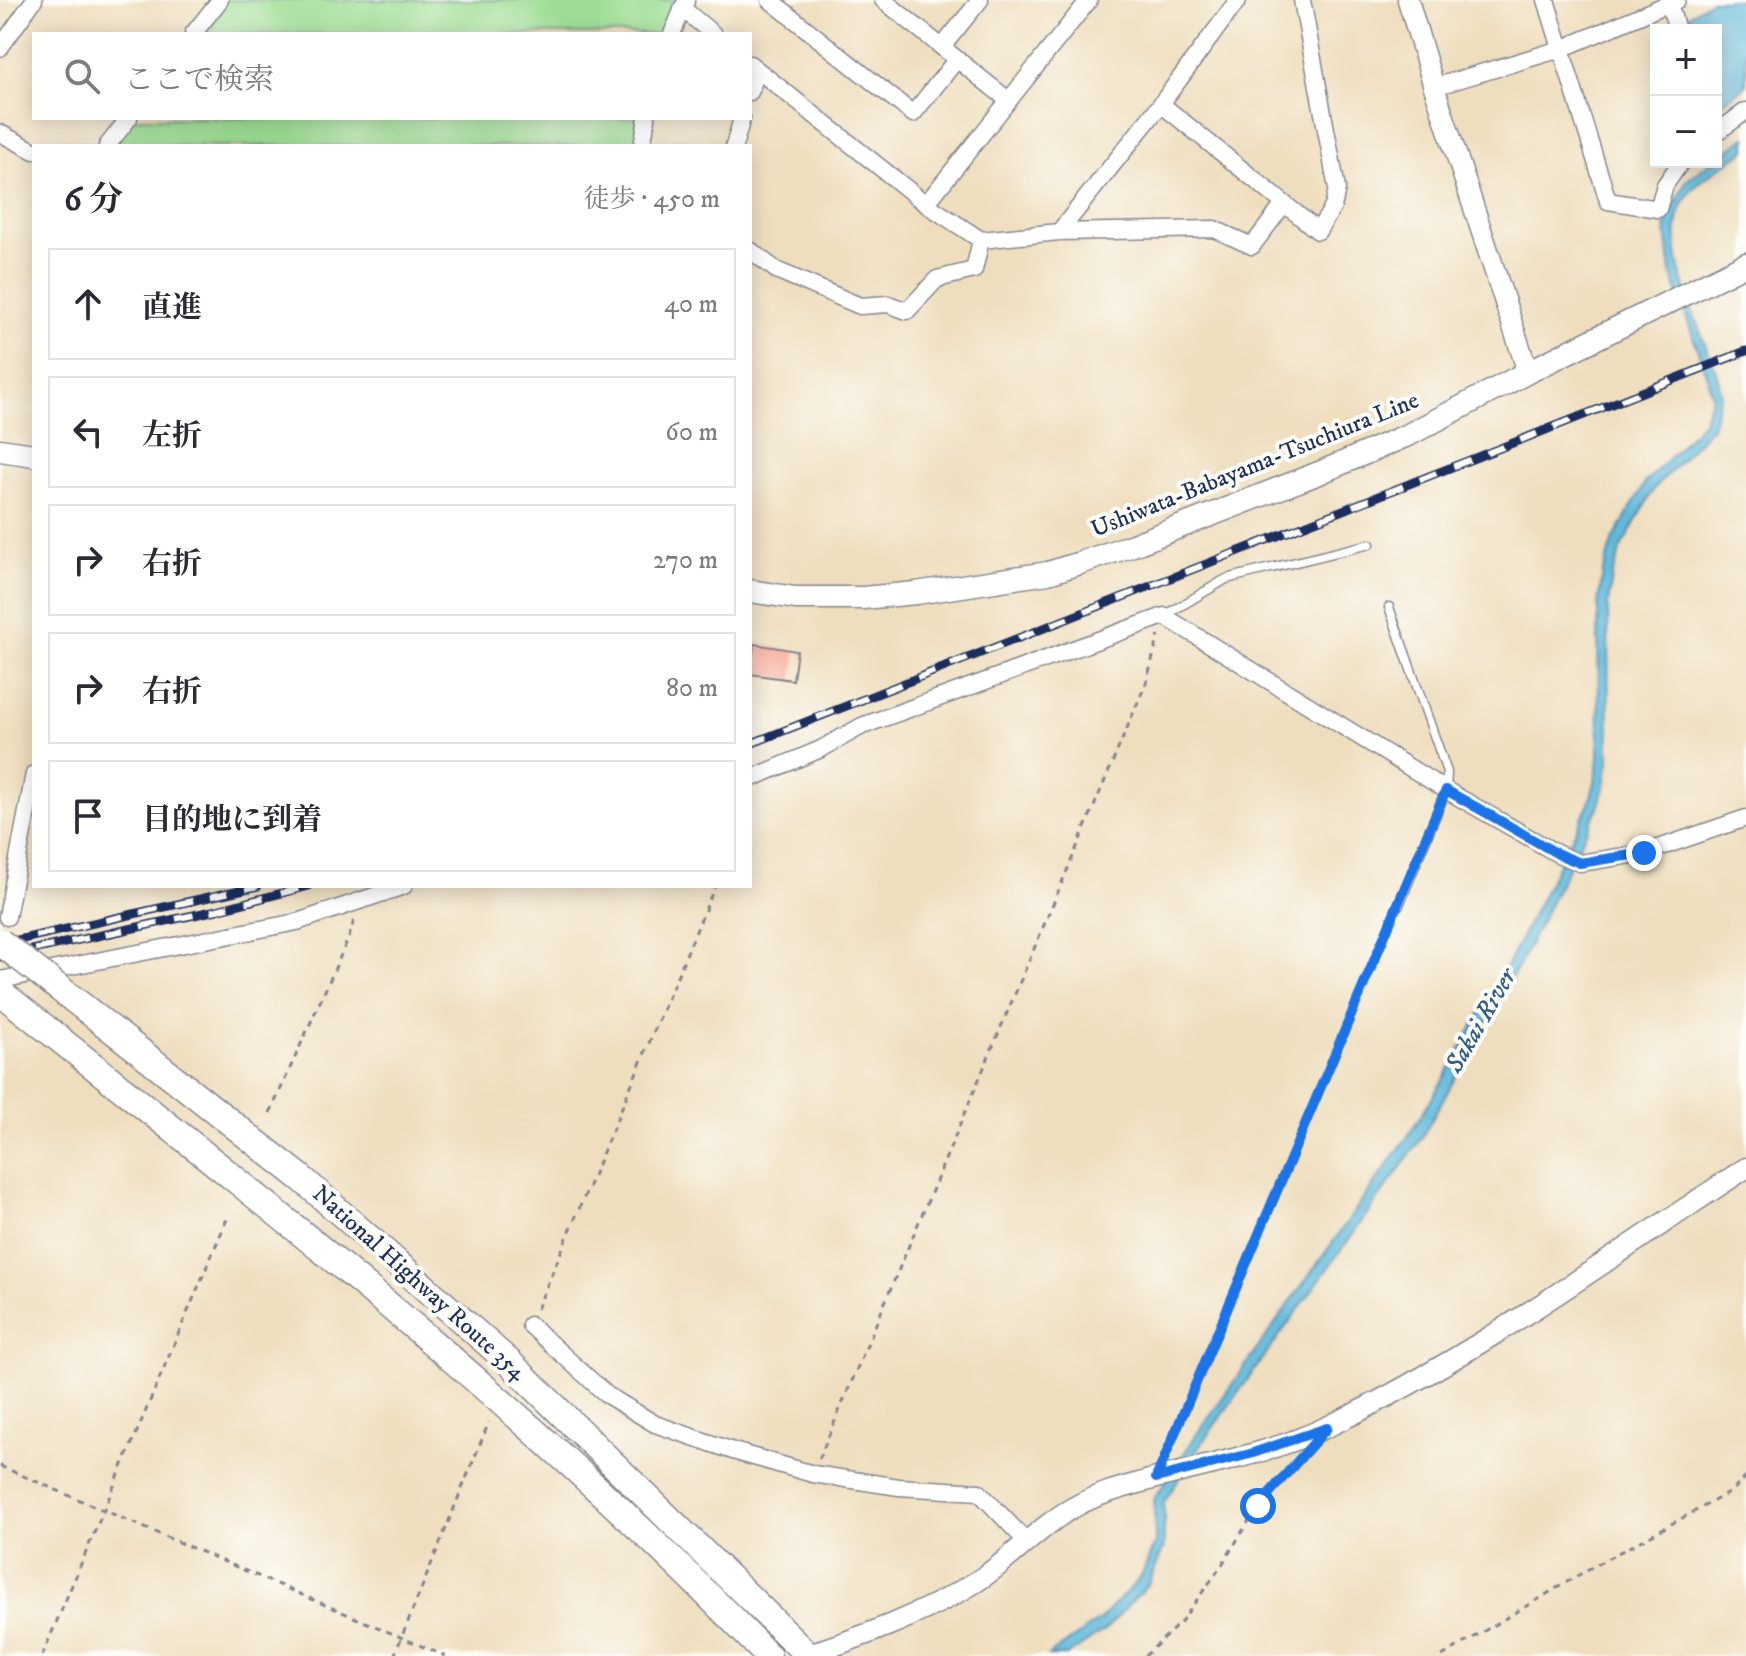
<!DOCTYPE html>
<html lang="ja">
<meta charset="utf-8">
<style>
body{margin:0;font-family:"IM FELL DW Pica","Noto Serif JP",serif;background:#f7f7f7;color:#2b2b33}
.controls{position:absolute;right:24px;top:24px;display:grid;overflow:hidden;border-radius:0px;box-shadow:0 4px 20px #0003}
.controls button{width:72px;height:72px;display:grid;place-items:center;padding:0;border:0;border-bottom:2px solid #e1e1e2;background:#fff;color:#2b2b33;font:40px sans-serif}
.stop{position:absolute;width:24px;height:24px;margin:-18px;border:6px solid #1a73e8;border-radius:50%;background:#fff}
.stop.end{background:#1a73e8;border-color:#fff;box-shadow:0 2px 8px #0008}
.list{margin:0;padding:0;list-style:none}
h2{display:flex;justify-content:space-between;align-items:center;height:104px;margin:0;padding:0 32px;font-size:34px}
h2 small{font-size:26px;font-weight:400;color:#7c7c81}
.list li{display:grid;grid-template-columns:52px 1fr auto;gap:24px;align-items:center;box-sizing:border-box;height:112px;margin:0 16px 16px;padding:0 16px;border:2px solid #e1e1e2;border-radius:0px}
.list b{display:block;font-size:30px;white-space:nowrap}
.list em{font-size:26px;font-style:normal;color:#7c7c81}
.icon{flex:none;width:44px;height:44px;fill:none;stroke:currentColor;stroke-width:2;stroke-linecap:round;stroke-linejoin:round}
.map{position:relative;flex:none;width:1746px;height:1656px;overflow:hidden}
.search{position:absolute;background:#fff;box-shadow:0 4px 20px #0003;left:32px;top:32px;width:720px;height:88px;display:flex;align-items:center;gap:20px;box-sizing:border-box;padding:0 28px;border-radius:0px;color:#7c7c81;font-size:30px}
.panel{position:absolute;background:#fff;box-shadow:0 4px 20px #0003;left:32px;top:144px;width:720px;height:744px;border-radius:0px}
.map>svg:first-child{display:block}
.green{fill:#9ede94;stroke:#5c8679;stroke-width:2}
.water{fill:#5cb8da;stroke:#3c749c;stroke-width:2}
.building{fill:#f6a390}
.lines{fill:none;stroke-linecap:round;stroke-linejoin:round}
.service-casing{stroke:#85868e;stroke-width:11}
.minor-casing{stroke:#85868e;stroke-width:19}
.tertiary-casing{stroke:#85868e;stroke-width:23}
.secondary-casing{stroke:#85868e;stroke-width:25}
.trunk-casing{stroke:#85868e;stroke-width:29}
.path{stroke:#85868e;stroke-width:3;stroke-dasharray:6 6;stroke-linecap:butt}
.service{stroke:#fff;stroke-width:8}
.minor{stroke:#fff;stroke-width:16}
.tertiary{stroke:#fff;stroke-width:20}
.secondary{stroke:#fff;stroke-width:22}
.trunk{stroke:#fff;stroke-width:26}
.rail-casing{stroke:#1b2f5e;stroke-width:9}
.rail{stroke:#fdfcf7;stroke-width:6;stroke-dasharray:18;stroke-linecap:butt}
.trunk-bridge-casing{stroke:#85868e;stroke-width:29;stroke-linecap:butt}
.trunk-bridge{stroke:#fff;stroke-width:26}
.route{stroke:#1a73e8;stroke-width:10}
.labels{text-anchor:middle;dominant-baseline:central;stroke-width:8;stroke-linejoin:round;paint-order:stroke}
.street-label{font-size:24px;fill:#1b2f5e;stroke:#fdfcf7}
.water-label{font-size:26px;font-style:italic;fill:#325f89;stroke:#fdfcf7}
</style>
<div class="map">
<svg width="1746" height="1656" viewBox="0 0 1746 1656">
<rect width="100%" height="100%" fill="#fdfcf7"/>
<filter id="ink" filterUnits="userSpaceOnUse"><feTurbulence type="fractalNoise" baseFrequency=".0125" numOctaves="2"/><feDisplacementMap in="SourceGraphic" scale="16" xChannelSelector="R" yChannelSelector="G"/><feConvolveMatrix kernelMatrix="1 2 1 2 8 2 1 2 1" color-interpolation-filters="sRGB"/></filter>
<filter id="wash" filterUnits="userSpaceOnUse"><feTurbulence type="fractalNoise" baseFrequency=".006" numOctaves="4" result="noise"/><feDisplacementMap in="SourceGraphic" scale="32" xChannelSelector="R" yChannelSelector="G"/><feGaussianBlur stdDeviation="1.8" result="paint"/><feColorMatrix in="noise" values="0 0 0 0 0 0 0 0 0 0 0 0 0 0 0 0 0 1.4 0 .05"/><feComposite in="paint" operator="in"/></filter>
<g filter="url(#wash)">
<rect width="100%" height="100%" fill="#efdebe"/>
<path class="green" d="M220 0H687L672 34H193Z
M129 118H647L642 146H107Z"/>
<path class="water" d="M1712 0H1746V86L1717 106 1716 30H1693L1689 15Z
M1746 137V150C1730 162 1711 172 1696 186 1648 232 1701 327 1718 378L1721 394 1712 427 1654 489 1622 546 1612 576 1608 605 1609 761 1605 786 1598 808 1518 967 1419 1142 1202 1443 1164 1502V1547L1149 1583 1108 1627 1067 1656H1048L1101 1619 1141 1577 1155 1543 1154 1499 1194 1438 1408 1136 1446 1075 1508 963 1589 804 1595 782 1599 759 1598 603 1603 572 1612 542 1645 483 1703 422 1712 397 1708 380 1671 273 1665 224 1686 181 1711 162H1716V159Z"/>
<g id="blocks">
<path class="building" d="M754 644 797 651 793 680 750 674Z"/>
</g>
</g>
<g filter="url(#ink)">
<use href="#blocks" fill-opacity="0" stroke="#85868e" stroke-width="2"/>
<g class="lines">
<g class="service-casing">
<path id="service" d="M1389 607 1447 772 1446 790 1399 905
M1164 616 1226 579 1370 544"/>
</g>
<g class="minor-casing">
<path id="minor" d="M770 0 913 114 957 59
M883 0 1008 100
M1546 0 1608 201 1658 209 1665 185 1681 162
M1668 0 1677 30
M682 8 713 34
M193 34 220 0
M672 34 686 1
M942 47 980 0
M0 48 34 0
M750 64 926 204 981 240 1059 232 1161 104 1238 0
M1434 87 1561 49 1677 0
M750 92 757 70
M1161 104 1318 231 1333 207 1337 189 1302 0
M0 133 34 151
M1716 133 1746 111
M107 146 129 118
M642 146 647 118
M734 146 742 118
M926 204 1089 0
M1059 232 1214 229 1252 246 1284 204
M750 250 776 270 860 306 888 304 907 311 937 279 974 270 981 240
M750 779 821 749 862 726 1164 616 1446 790 1558 854 1580 863 1644 853 1746 818
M7 917 34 774
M0 980 297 922 404 886
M530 1325 607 1395 655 1424 733 1451 813 1474 899 1487 979 1492 1027 1542"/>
</g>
<g class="tertiary-casing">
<path id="tertiary" d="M1408 0 1434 87 1528 372
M801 1656C857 1640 930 1611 979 1580 1014 1557 1042 1523 1080 1504 1102 1492 1126 1487 1149 1480 1209 1464 1273 1453 1329 1426 1476 1356 1610 1257 1746 1168"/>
</g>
<g class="secondary-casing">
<path id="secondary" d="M0 450 34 455
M750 591 795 598H863L916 593 1048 573 1077 564 1133 545 1319 473 1410 434 1528 372 1746 264"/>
</g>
<g class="trunk-casing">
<path id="trunk" d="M0 992C267 1204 531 1409 768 1656
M137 1049 301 1178 509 1362 809 1656"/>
</g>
<path class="path" d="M270 1113 349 937 354 920
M537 1309 715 886
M1165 1457 1395 915
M819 1459 1146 683 1159 635
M0 1466 445 1656
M42 1656 227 1219
M394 1656 489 1422
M1145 1656 1180 1623 1220 1568 1258 1506 1298 1461
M1442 1656 1594 1566 1732 1491 1746 1477"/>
<use href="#service" class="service"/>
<use href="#minor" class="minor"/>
<use href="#tertiary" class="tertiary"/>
<use href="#secondary" class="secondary"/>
<use href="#trunk" class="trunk"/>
<g class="rail-casing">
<path id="rail" d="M750 744 1746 351
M0 944 258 886
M0 957 217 910 309 886"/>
</g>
<use href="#rail" class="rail"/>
<g class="trunk-bridge-casing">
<path id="trunk-bridge" d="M0 942 137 1049"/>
</g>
<use href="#trunk-bridge" class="trunk-bridge"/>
</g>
</g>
<g class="lines" filter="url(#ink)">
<path class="route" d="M1258 1506 1327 1428 1250 1454 1156 1478 1446 790 1558 854 1580 863 1644 853"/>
</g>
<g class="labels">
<g class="street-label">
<text transform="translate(1255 465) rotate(-22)">Ushiwata-Babayama-Tsuchiura Line</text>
<text transform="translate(419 1283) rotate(42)">National Highway Route 354</text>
</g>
<g class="water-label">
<text transform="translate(1481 1021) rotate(-60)">Sakai River</text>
</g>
</g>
</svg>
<div class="controls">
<button>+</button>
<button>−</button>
</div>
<div class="stop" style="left:1258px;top:1506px"></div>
<div class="stop end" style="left:1644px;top:853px"></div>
<div class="search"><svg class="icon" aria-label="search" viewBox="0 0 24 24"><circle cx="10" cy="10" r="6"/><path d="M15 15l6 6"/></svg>ここで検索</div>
<section class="panel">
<h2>6 分<small>徒歩 · 450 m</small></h2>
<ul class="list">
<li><svg class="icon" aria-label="ahead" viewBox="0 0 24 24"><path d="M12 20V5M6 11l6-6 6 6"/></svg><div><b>直進</b></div><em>40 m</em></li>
<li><svg class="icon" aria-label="left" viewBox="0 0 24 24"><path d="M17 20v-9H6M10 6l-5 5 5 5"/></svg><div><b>左折</b></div><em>60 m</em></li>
<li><svg class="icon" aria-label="right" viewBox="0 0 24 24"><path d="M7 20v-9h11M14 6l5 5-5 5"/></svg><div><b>右折</b></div><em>270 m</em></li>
<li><svg class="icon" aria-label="right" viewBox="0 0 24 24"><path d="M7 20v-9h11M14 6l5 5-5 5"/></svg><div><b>右折</b></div><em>80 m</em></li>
<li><svg class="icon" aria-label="arrive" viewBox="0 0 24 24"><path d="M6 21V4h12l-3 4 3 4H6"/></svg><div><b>目的地に到着</b></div></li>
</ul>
</section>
</div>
